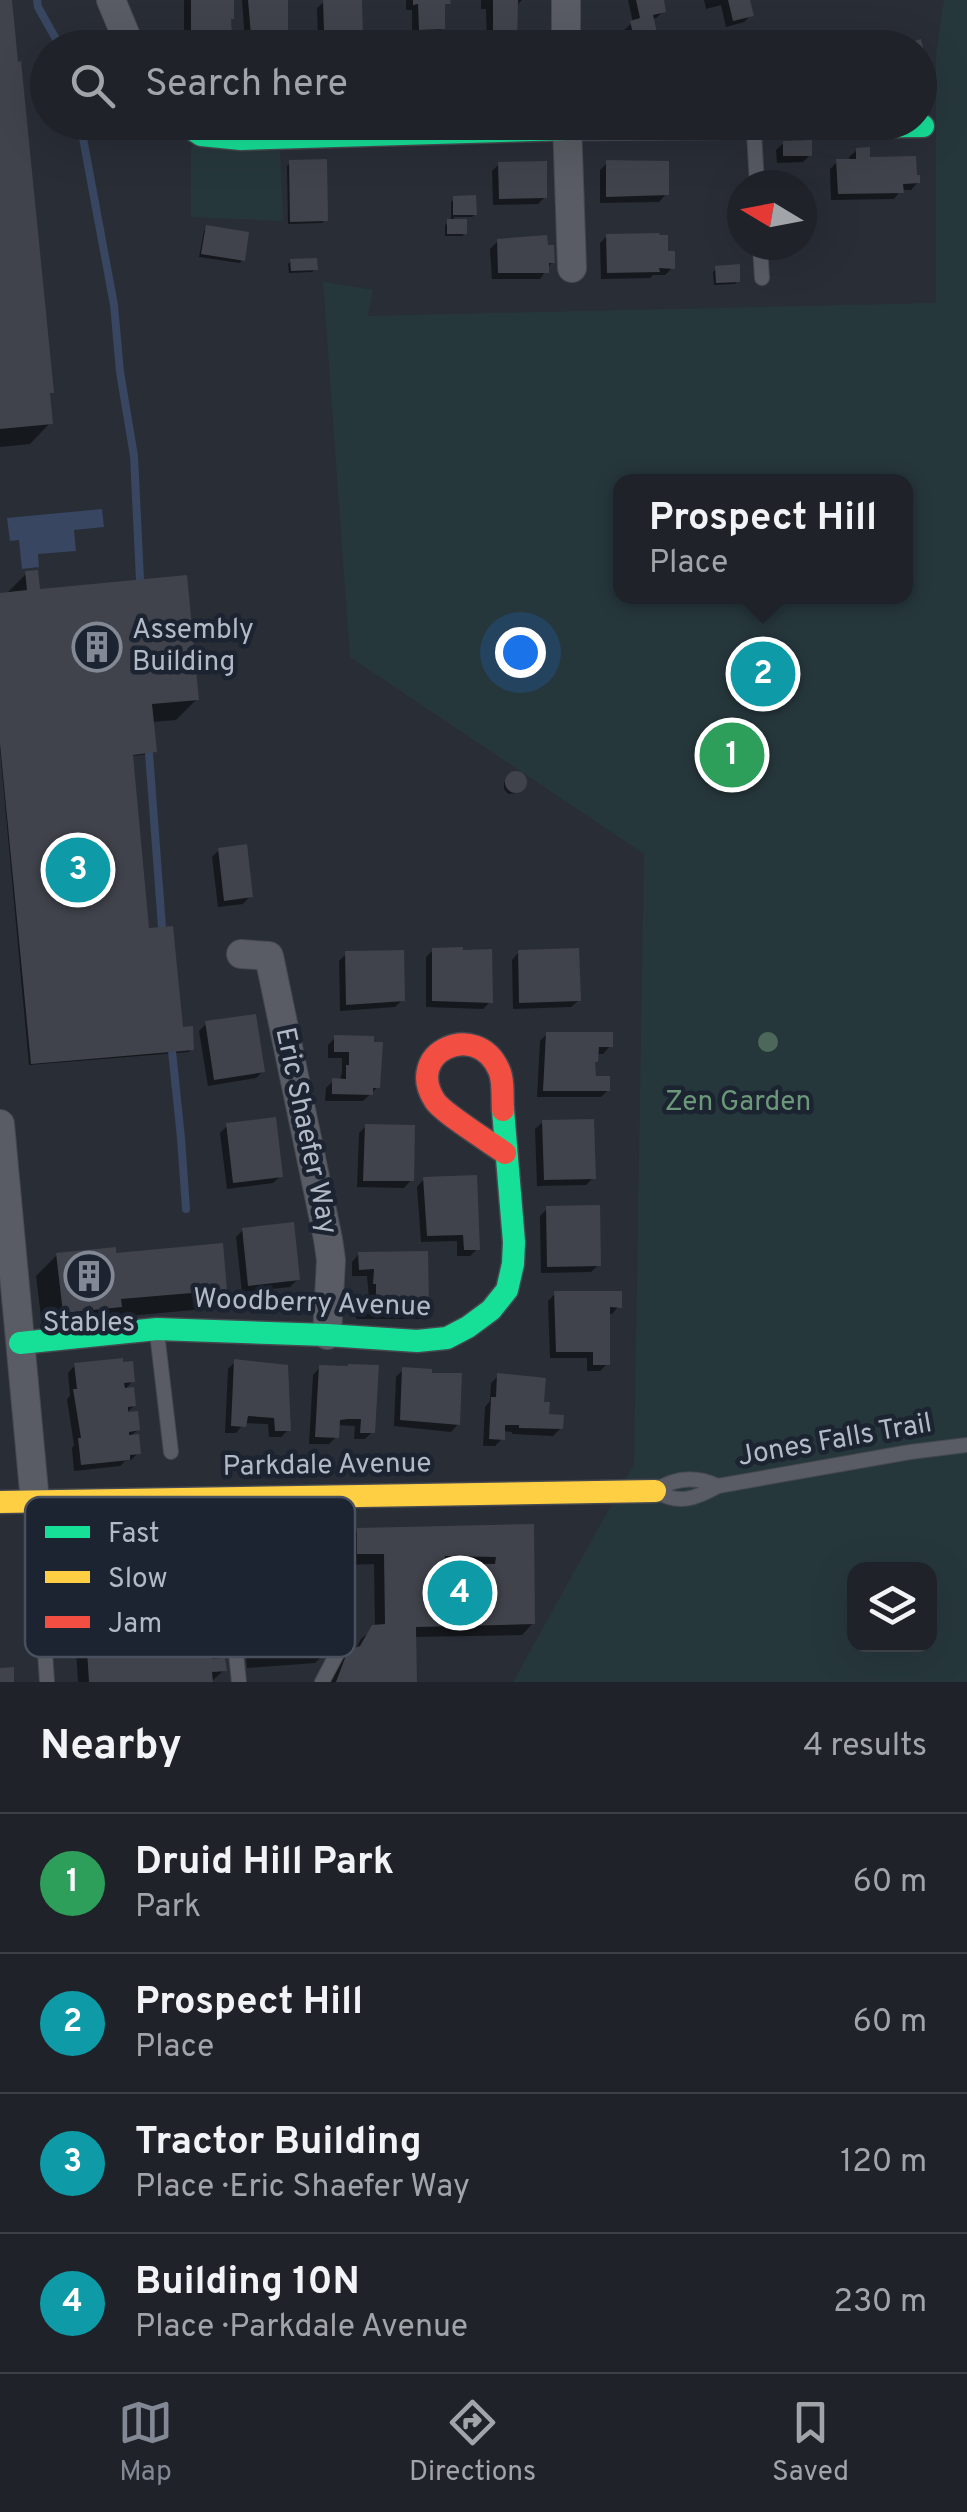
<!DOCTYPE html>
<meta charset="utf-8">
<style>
body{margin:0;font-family:Overpass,sans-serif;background:#272a30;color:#f1f3f6}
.controls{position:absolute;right:30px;bottom:30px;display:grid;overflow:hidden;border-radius:20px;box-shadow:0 10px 40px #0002}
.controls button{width:90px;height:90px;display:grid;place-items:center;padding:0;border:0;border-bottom:2px solid #3c3f45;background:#1f2228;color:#f1f3f6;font:50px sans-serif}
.compass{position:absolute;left:727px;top:170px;width:90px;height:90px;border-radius:50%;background:#1f2228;box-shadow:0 10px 40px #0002;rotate:280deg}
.you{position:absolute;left:520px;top:652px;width:35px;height:35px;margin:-25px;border:8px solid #fff;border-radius:50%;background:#1a73e8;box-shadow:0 0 0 15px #1a73e833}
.badge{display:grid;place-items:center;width:65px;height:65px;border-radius:50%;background:#828894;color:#fff;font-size:32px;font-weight:700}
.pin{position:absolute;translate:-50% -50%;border:5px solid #fff;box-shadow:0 2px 10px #0006}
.popup{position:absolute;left:613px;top:474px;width:300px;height:130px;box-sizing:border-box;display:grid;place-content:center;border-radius:20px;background:#1f2228;filter:drop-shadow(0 2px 8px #0005);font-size:32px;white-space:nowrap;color:#a1a4a8}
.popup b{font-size:38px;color:#f1f3f6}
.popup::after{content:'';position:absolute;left:50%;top:100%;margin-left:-20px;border:20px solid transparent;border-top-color:#1f2228}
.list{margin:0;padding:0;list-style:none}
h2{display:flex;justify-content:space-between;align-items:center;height:130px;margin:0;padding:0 40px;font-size:42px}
h2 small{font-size:32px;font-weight:400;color:#a1a4a8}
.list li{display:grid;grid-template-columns:65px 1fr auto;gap:30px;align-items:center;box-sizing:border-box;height:140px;padding:0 40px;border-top:2px solid #3c3f45}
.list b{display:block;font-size:38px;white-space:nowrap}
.list p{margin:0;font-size:32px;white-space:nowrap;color:#a1a4a8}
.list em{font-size:32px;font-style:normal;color:#a1a4a8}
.icon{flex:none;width:55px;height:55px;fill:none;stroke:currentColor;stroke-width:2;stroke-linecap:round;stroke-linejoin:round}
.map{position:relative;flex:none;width:967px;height:1682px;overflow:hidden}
.search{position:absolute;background:#1f2228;box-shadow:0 10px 40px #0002;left:30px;right:30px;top:30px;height:110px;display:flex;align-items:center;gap:25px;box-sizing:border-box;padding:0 35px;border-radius:55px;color:#a1a4a8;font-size:38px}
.sheet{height:690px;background:#1f2228}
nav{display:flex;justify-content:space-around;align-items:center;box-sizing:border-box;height:140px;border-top:2px solid #3c3f45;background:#1f2228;font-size:28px;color:#a1a4a8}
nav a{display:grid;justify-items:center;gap:5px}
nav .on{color:#828894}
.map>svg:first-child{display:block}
.green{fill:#26373c;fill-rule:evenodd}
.water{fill:#384661}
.shadow{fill:#0007}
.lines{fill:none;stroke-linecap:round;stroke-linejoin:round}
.stream{stroke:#384661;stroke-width:8}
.building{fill:#40434b;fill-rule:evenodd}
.lane-casing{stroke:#45484f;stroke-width:16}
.street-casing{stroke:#45484f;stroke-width:30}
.fast-casing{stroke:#45484f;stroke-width:25}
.slow-casing{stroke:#45484f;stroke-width:25}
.jam-casing{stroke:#45484f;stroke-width:25}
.lane{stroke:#595c64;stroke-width:14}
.street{stroke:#595c64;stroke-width:28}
.fast{stroke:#16e098;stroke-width:22}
.slow{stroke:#ffcf43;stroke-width:22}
.jam{stroke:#f24e42;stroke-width:22}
.tree{fill:#4d685a}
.labels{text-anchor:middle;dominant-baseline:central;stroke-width:9;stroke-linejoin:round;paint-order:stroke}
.poi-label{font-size:28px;fill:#b2b9c7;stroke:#1c2331;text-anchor:start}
.park-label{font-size:28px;fill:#6a9878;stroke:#1c2331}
.street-label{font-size:28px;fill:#b2b9c7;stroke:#1c2331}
.key{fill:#1c2331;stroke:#49505e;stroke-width:2.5}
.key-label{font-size:28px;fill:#b2b9c7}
</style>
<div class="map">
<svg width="967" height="1682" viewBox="0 0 967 1682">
<rect width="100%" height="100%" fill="#292d36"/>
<path class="green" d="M944 0H967V1682H513L634 1464 644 854 350 657 323 282 373 290 368 316 936 303V54ZM620 482H906V596H620ZM854 1570H930V1644H854Z
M191 146 280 151 283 221 191 217Z"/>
<path class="water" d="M102 509 104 527 74 530 76 551 38 554 39 567 22 569 19 540 10 541 7 518Z"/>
<path class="shadow" d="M0 0H10L52 392 48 395 50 423 30 444 0 447Z
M184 0H231L232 18 228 22 230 48H177V44L184 37Z
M242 0H285V33L278 40 245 41Z
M330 0H348L360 34 353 41H329V36L318 37 317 8 325 1Z
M406 0H448L442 9 443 28 435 36H412V10H406Z
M481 0H522L515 7 514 48H487L486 9H481Z
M628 0H661L664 11 656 18 651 19 656 40 649 47 628 48 624 30 633 22Z
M704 0H748L751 15 744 22 726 27 721 5 706 9Z
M784 143 810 155 803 162 777 163 776 150Z
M857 150 867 159 918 182 911 190H901L894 199 831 200 830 169 837 162H850L849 157Z
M290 163 325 220 322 223 288 224 287 166Z
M607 163 666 194 659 202 600 203V170Z
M499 164 545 197 538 204 493 205 492 171Z
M454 199 475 214 472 217H454V222L465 233 462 236H445V225L451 222V202Z
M206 228 242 260 240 263 199 257 204 231Z
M607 236 666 253 672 268 665 275H653L650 278 601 279 600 243Z
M498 241 552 262 540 279H492L490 249Z
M291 261 315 269 312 272 289 273 288 264Z
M716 269 738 281 735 284 714 285 713 272Z
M26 574 38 592 197 699 176 720 152 722 154 751 151 754 131 756 147 931 181 1030 192 1049 189 1052 29 1065 0 750V595H5Z
M513 774H519L525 783 517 793 508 794 504 789V783Z
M219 850 250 896 243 904 218 907 212 857Z
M433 950 490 1002 483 1009 426 1007V957Z
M519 952 579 1000 571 1007 513 1009 512 960Z
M346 954 402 1000 395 1007 340 1011 339 961Z
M206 1024 263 1071 256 1078 208 1086 199 1031Z
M547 1034 610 1046 603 1054H596L593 1064V1078L608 1090 601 1097H537L540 1041Z
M335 1038 372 1039 378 1087 363 1101H325L326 1088 333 1081H340L342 1072V1058H328V1045Z
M543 1122 593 1178 586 1185 537 1186 535 1129Z
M227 1126 281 1176 273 1183 227 1189 220 1133Z
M366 1126 411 1180 404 1188 357 1187 359 1133Z
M424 1179 477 1249 470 1256H457V1241L421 1242 417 1187Z
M548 1208 598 1265 591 1272 541 1273 540 1216Z
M243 1230 297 1280 290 1287 242 1292 236 1237Z
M359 1254 427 1311 420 1319H356V1305L363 1298H369L367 1276H352V1262Z
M57 1255 114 1256 224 1289 204 1309 107 1318 43 1333 36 1276Z
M555 1294 619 1306 612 1314H607V1364L600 1371H587V1358H550L548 1301Z
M235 1362 288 1430 281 1437H269L268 1424 244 1423 236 1433H225L228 1369Z
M75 1365 133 1381 124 1390 134 1406 124 1415 137 1430 130 1437 138 1453 131 1460 125 1461 120 1466 74 1471 72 1448 74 1445 67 1399 70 1396 68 1373Z
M320 1367 372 1432 365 1439H354L355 1426 337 1425 336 1437 329 1444H309L313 1375Z
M403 1370 458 1424 451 1432 394 1426 396 1377Z
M498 1376 541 1404 547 1416 561 1428 553 1436 512 1434V1432L502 1431V1439L495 1446H483L485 1407 490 1401 491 1383Z
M531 1527 533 1623 522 1635 413 1637 414 1682H331L337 1664 349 1652 355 1650 361 1639 375 1627 374 1564 347 1565V1541L358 1530Z
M240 1531 329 1596 322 1603 326 1652 315 1663 247 1668 243 1613H234L229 1542Z
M83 1573 210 1662 224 1670 211 1682H78L72 1584Z"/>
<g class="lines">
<path class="stream" d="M37 0 38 7 61 48
M80 122 114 305 120 372 134 456 140 580
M149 753 162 927
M172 1051 181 1138 186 1209"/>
</g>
<path class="building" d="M0 0H12L18 62 21 61 54 393H50L53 424 0 429Z
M191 0H234V19H231L233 48H184L183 34H191Z
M248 0H288V34L251 35Z
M323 0H362L363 35H335V30L324 31Z
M413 0H450L451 4H445V29L419 30 418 4 413 5Z
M493 0H518L517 48H506V42H493Z
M636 0H664L666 12 653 15 659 41 636 46 630 21 640 18Z
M728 0H750L754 16 733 21Z
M921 39 924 52 920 53V48H893Z
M812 140V156H783V141Z
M870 147V157L916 156 917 175H920V183L903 184 904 193 838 194 836 159H856V148Z
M327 159 328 221 290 222 289 160Z
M606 160 669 161V195L606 197Z
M547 161V198L499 199 498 162Z
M476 195 477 215H453V196Z
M447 219H467V234H447Z
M206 225 249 232 245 261 201 254Z
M660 233 659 235H668V251H675V269L659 268 660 272 607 273 606 234Z
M547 235 548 245H554L555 263H549V273H498L497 239Z
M317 258 318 270 291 271 290 259Z
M740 264V282L716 283 715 266Z
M38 570 40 589 187 575 199 700 152 704 157 752 133 755 149 928 173 926 183 1027 193 1026 194 1050 31 1064 0 744V593L27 590 25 571Z
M505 782a11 11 0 1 1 22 0a11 11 0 1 1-22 0Z
M247 844 253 897 224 901 218 848Z
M463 947V950L492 949 493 1003 432 1001V948Z
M579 948 581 1001 519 1003 518 950Z
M404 950 405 1001 346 1005 345 951Z
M256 1014 265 1072 214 1080 205 1021Z
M546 1032H613V1047H599L598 1062H595L596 1076H610V1091H543Z
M334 1035 374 1036V1042H383L380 1088H373V1095L332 1094V1078L346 1079V1065H349V1052H334Z
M276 1117 283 1177 233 1183 226 1123Z
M594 1119 596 1179 544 1180 542 1120Z
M365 1124 415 1125 414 1181H363Z
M477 1175 480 1250H464L463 1235 427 1236 423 1177Z
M600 1205 601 1266 547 1267 546 1206Z
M294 1222 300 1280 248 1286 242 1228Z
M223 1243 227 1290 121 1299 122 1307 63 1313 56 1253 116 1247V1253Z
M428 1251 429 1312 362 1313V1295H376V1284H373L374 1269 359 1270 358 1252Z
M554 1291H622V1308L610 1307V1365H593V1352H556Z
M123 1358V1362L133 1361 135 1382 124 1383 125 1388 134 1387 136 1406 128 1407V1412L138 1411 140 1430 129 1432V1435L139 1434 141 1454 130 1455V1460L81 1465 78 1438H81L73 1389H77L74 1363Z
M234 1359 288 1365 291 1431H275L274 1418 248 1416 246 1427 231 1426Z
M348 1364 379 1365 375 1433H360L361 1419H348L340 1420 339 1438 315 1437 319 1365 348 1366Z
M402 1367 432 1369V1373H462L460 1425 400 1420Z
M497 1373 546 1378 544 1402H550L549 1414 564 1415 563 1429 519 1428V1425H505V1440L489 1439 491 1397H496Z
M326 1522 332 1597H324L328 1653 257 1658 253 1603H245L239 1529Z
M534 1524 535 1624 416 1627 417 1682H336L348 1650 360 1646 372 1625 385 1624 384 1554H357V1528ZM445 1556 496 1557 495 1564 445 1563Z
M207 1560 212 1659 225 1658 227 1671 212 1672 213 1682H89L82 1570Z
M14 1667V1682H0V1668Z"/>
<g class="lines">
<g class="lane-casing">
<path id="lane" d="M754 131 757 185
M760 245 762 278
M157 1333 171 1452
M718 1486C695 1499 679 1505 655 1491 675 1477 696 1476 718 1486L910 1452 967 1445
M220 1500 239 1682
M35 1503 47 1682
M322 1682 339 1650 344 1603 346 1498"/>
</g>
<g class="street-casing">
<path id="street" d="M111 0 131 48
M566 0V48
M567 122 572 268
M241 954 269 956 328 1239 331 1260 327 1335
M0 1124 35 1502"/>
</g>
<g class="fast-casing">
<path id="fast" d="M182 122 201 135 241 139 567 129 923 126
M20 1343 157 1329 327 1335 417 1341 447 1338 468 1327 491 1310 507 1290 513 1264 514 1242 503 1110"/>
</g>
<g class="slow-casing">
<path id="slow" d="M0 1502 655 1491"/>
</g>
<g class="jam-casing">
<path id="jam" d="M503 1110C502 1098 504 1081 499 1070 477 1019 403 1052 435 1101 443 1113 491 1143 505 1153"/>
</g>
<use href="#lane" class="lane"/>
<use href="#street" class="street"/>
<use href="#fast" class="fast"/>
<use href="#slow" class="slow"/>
<use href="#jam" class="jam"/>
</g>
<circle class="tree" cx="768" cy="1042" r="10"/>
<defs>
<g id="building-ring" transform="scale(2.5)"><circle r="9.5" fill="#1c2331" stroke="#828894" stroke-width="1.5"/><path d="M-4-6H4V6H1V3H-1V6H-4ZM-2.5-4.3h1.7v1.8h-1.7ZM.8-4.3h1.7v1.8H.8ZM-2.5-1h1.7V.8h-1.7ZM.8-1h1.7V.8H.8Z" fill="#828894"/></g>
</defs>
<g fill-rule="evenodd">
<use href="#building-ring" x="97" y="647"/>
<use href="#building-ring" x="89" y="1276"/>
</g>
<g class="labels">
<g class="poi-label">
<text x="132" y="631">Assembly<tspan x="132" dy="32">Building</tspan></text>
<text x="89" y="1324" text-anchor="middle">Stables</text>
</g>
<g class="park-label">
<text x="738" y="1103">Zen Garden</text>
</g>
<g class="street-label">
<text transform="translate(305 1131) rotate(78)">Eric Shaefer Way</text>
<text transform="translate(312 1304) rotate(2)">Woodberry Avenue</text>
<text transform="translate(835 1441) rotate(-10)">Jones Falls Trail</text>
<text transform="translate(327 1466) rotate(-1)">Parkdale Avenue</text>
</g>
</g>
<rect x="25" y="1497" width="330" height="160" rx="15" class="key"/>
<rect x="45" y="1526" width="45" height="12" fill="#16e098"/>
<rect x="45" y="1571" width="45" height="12" fill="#ffcf43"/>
<rect x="45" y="1616" width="45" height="12" fill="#f24e42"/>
<g class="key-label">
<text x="108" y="1542">Fast</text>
<text x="108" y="1587">Slow</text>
<text x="108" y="1632">Jam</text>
</g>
</svg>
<div class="controls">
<button><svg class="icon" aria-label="layers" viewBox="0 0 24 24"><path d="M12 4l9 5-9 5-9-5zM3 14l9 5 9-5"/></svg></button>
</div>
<svg class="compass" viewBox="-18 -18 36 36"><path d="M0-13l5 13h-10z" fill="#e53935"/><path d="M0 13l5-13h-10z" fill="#a1a4a8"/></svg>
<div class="you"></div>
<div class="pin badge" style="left:732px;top:755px;background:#2e9e5b">1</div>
<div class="pin badge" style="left:763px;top:674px;background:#0f9aa8">2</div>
<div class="popup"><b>Prospect Hill</b>Place</div>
<div class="pin badge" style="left:78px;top:870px;background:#0f9aa8">3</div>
<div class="pin badge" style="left:460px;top:1593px;background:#0f9aa8">4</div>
<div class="search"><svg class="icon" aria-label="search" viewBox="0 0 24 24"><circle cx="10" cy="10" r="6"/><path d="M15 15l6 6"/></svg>Search here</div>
</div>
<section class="sheet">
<h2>Nearby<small>4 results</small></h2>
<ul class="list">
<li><span class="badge" style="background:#2e9e5b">1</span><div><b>Druid Hill Park</b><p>Park</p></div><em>60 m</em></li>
<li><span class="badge" style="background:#0f9aa8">2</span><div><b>Prospect Hill</b><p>Place</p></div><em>60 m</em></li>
<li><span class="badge" style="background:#0f9aa8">3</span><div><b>Tractor Building</b><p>Place · Eric Shaefer Way</p></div><em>120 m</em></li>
<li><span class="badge" style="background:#0f9aa8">4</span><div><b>Building 10N</b><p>Place · Parkdale Avenue</p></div><em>230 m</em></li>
</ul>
</section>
<nav>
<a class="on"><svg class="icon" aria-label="map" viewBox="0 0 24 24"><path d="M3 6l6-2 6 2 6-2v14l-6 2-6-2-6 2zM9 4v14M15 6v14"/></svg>Map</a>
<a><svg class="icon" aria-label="directions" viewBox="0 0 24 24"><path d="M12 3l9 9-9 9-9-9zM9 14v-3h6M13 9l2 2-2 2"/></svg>Directions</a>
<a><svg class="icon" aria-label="saved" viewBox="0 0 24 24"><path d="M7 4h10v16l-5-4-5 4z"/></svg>Saved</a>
</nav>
